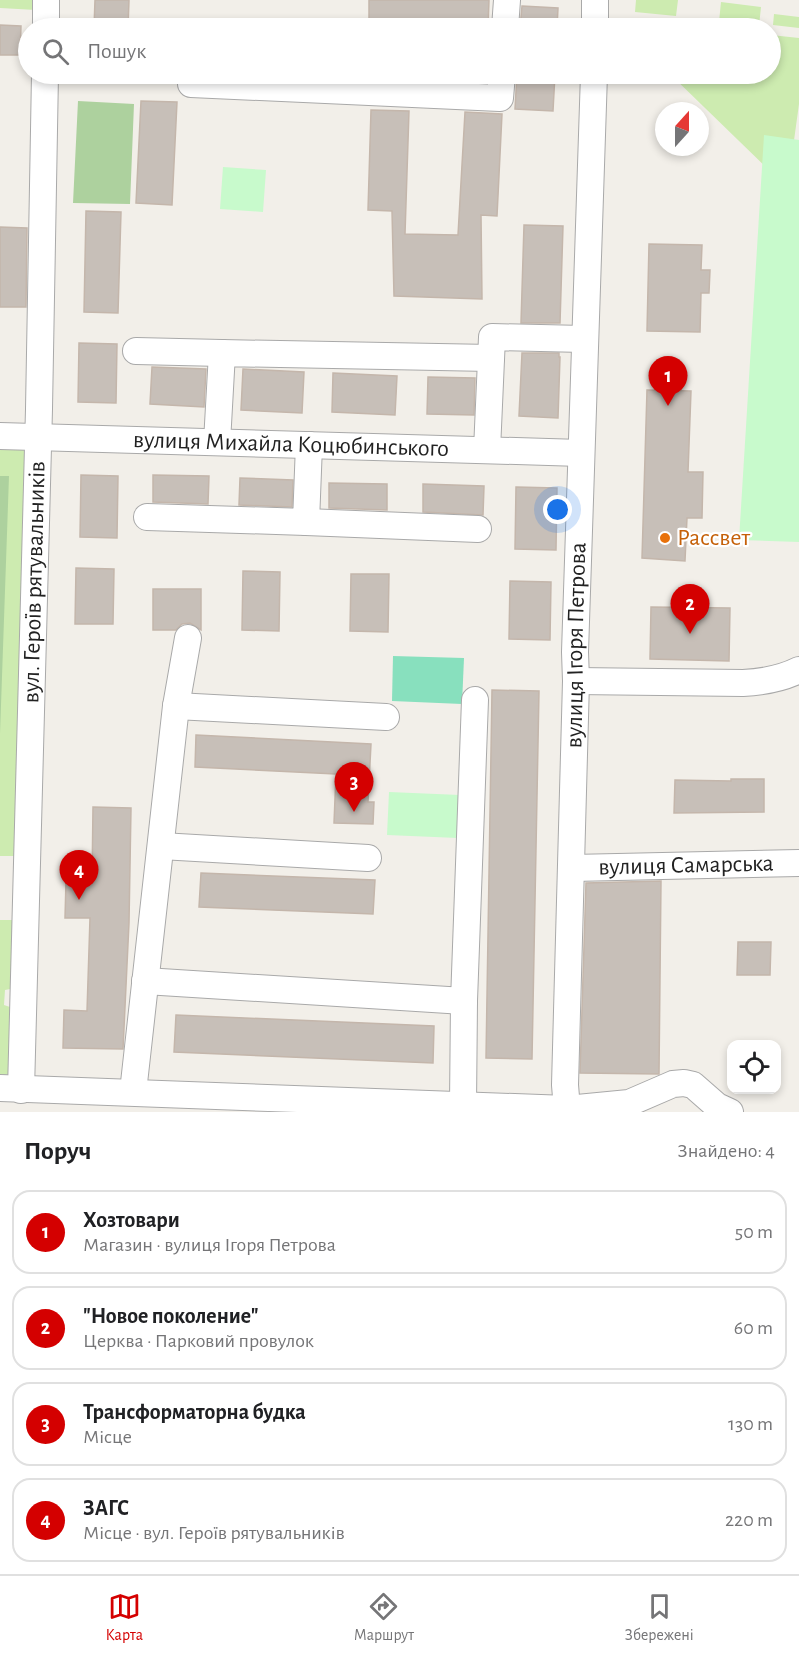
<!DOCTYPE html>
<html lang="uk">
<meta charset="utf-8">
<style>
body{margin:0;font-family:"Alegreya Sans",sans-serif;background:#f2f2f2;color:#202124}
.controls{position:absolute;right:18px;bottom:18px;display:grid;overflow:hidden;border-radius:12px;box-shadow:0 3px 9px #0003}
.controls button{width:54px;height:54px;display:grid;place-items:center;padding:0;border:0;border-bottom:2px solid #e0e0e0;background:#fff;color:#202124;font:30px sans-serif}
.compass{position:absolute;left:655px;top:102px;width:54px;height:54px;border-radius:50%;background:#fff;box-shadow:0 3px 9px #0003;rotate:21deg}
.you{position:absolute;left:558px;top:510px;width:21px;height:21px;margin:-15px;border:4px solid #fff;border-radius:50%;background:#1a73e8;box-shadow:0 0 0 9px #1a73e833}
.badge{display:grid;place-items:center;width:39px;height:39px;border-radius:50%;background:#d40000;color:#fff;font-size:20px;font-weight:700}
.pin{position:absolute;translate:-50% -50px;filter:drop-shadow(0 2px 3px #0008)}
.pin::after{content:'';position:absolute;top:32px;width:21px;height:18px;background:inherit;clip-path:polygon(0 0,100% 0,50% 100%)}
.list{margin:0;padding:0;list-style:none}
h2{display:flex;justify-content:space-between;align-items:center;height:78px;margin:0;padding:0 24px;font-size:26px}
h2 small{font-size:20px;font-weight:400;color:#757577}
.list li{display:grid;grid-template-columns:39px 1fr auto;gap:18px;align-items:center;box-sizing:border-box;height:84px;margin:0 12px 12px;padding:0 12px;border:2px solid #e0e0e0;border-radius:18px}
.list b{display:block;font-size:22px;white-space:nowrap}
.list p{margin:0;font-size:20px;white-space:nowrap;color:#757577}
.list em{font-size:20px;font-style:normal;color:#757577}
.icon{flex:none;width:33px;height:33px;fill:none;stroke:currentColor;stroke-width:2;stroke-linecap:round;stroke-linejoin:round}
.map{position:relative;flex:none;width:799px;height:1112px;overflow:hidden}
.search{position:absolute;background:#fff;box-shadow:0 3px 9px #0003;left:18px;right:18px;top:18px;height:66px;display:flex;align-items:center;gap:15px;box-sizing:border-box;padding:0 21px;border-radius:33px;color:#757577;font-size:22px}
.sheet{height:462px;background:#fff}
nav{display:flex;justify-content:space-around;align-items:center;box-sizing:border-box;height:84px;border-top:2px solid #e0e0e0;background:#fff;font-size:16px;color:#757577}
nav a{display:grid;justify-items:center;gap:3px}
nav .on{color:#d40000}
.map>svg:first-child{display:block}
.grass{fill:#cdebb0}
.forest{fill:#add19e}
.park{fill:#c8facc}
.pitch{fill:#88e0be}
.building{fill:#c7bfb8;stroke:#c4b6ab;stroke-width:1.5}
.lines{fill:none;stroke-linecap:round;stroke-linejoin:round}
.minor-casing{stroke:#a9a9a9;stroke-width:28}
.minor{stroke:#fff;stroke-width:26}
.food-dot{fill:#e8710a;stroke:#fff;stroke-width:2}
.labels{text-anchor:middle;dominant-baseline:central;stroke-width:4.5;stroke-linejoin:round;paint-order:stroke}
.street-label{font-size:24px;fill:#222;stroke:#fff}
.food-label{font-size:24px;fill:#c56008;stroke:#fff;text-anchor:start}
</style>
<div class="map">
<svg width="799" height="1112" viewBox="0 0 799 1112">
<rect width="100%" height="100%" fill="#f2efe9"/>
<path class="grass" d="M0 0H36V10L0 8Z
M636 0H678L676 16 635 12Z
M721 2 761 7 759 26 719 22Z
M774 14 799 17V28L773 25Z
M636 20 713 28H636Z
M771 35 799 38V104L792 155 770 171 670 74H770Z
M0 448H19L29 453 18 856H0Z
M0 920H18L16 988 5 990 4 1005 16 1009 10 1072 0 1080Z"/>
<path class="forest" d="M78 101 134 104 130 204 73 203Z
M0 476H9L0 734Z"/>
<path class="park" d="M764 135 799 140V542L739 540Z
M223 167 266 170 263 212 220 209Z
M389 792 460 795 458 838 387 835Z"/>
<path class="pitch" d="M393 656 464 658 462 704 392 701Z"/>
<path class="building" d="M95 0H129L128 28H94Z
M369 0H489L488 28H369Z
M522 6 558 8 557 28H520Z
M0 25 21 26 20 55H0Z
M517 74H555L553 111 515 109Z
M141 101 177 102 172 205 136 203Z
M371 110 409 111 405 234 458 235 465 112 502 114 497 216 481 215 482 299 394 296 392 211 368 210Z
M86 211 121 212 118 313 84 312Z
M524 225 563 226 560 323H521Z
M0 227 27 228 26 307H0Z
M649 244 702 245 701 270H710L709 293H701L700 332 647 331Z
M79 343 117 344 116 403 78 402Z
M522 353H559V357H560L558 418 519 416Z
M152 367 206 369 204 407 150 404Z
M243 369 304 372 302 413 241 410Z
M333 373 397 376 395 415 332 412Z
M428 377 475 378 474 415 427 414Z
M647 390 691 391 688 472H703L702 518H687L685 561 642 558Z
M81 475 118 476 117 538 80 537Z
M153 475 209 476 208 504 153 502Z
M240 478 293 480 292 507 239 505Z
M329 483 387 484V510L329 508Z
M423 484 484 486 483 515 423 512Z
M516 487 557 488 556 550 515 549Z
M76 568 114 569 113 624H75Z
M243 571 280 572 279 631 242 630Z
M351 574H389L388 632 350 631Z
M510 581 551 582 550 640 509 639Z
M153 589H201V630L190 623 182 624 176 630H153Z
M651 607 730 608 729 661 650 659Z
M492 690 539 691 532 1059 486 1058Z
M196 735 371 744 368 802H374L373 824 334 823 336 774 195 767Z
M731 779H764V812L674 813 675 780 731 781Z
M93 807 131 808 129 923 123 1049 63 1048 64 1010 87 1011 90 918H65L66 881H92Z
M201 873 375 880 373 914 199 907Z
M661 881 659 1074 580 1073 586 883Z
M738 942H771L770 975H737Z
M176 1015 434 1026 433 1063 174 1052Z"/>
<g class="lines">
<g class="minor-casing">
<g id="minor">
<path d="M46 28V0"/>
<path d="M505 28 507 0"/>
<path d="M595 28V0"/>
<path d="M191 84 500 98 502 74"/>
<path d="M136 351 222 353"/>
<path id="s1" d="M0 436 581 453"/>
<path d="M217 442 222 353 491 358"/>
<path d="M487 450 492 337 584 339"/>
<path d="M147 517 306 522 309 445"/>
<path d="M306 522 478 529"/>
<path d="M576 681 743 683C763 682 781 679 799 670"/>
<path d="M176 706 386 717"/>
<path d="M161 846 368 858"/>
<path id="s2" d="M572 868 799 863"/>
<path d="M145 981 464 1001 475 700"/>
<path d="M0 1088 567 1109 629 1103 673 1084 684 1083 693 1085 717 1106 730 1112"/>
<path id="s3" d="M21 1090 39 409 45 74"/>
<path d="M133 1092 176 706 188 638"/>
<path d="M463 1105 464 1001"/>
<path id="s4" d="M567 1109 565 1085 576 681 575 652 594 74"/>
</g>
</g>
<use href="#minor" class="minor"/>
</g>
<circle class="food-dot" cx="665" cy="538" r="6"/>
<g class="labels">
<g class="street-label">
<text stroke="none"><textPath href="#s1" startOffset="291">вулиця Михайла Коцюбинського</textPath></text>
<text stroke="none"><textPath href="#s3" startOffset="508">вул. Героїв рятувальників</textPath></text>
<text stroke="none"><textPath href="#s4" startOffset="464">вулиця Ігоря Петрова</textPath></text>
<text stroke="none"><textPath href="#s2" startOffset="114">вулиця Самарська</textPath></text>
</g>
<g class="food-label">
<text x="677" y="538">Рассвет</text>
</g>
</g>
</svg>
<div class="controls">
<button><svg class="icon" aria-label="locate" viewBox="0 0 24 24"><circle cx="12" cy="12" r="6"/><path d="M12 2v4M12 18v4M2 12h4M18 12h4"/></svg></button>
</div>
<svg class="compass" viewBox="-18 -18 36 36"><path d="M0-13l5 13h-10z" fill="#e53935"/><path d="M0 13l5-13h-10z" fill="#757577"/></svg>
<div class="you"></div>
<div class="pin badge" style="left:668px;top:406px">1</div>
<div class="pin badge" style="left:690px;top:634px">2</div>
<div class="pin badge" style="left:354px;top:812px">3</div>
<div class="pin badge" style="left:79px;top:900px">4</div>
<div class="search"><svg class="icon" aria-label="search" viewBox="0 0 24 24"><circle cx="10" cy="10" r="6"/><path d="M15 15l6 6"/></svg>Пошук</div>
</div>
<section class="sheet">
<h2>Поруч<small>Знайдено: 4</small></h2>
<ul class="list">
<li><span class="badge">1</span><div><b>Хозтовари</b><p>Магазин · вулиця Ігоря Петрова</p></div><em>50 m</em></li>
<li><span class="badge">2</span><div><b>&quot;Новое поколение&quot;</b><p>Церква · Парковий провулок</p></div><em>60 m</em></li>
<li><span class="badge">3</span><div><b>Трансформаторна будка</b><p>Місце</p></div><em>130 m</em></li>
<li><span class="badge">4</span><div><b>ЗАГС</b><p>Місце · вул. Героїв рятувальників</p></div><em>220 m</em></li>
</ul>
</section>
<nav>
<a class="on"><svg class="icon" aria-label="map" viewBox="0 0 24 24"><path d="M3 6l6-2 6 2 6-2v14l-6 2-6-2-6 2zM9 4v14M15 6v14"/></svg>Карта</a>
<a><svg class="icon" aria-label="directions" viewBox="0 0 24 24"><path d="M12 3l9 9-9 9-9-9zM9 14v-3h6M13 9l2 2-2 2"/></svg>Маршрут</a>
<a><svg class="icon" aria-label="saved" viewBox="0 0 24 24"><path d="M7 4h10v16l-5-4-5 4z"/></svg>Збережені</a>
</nav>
